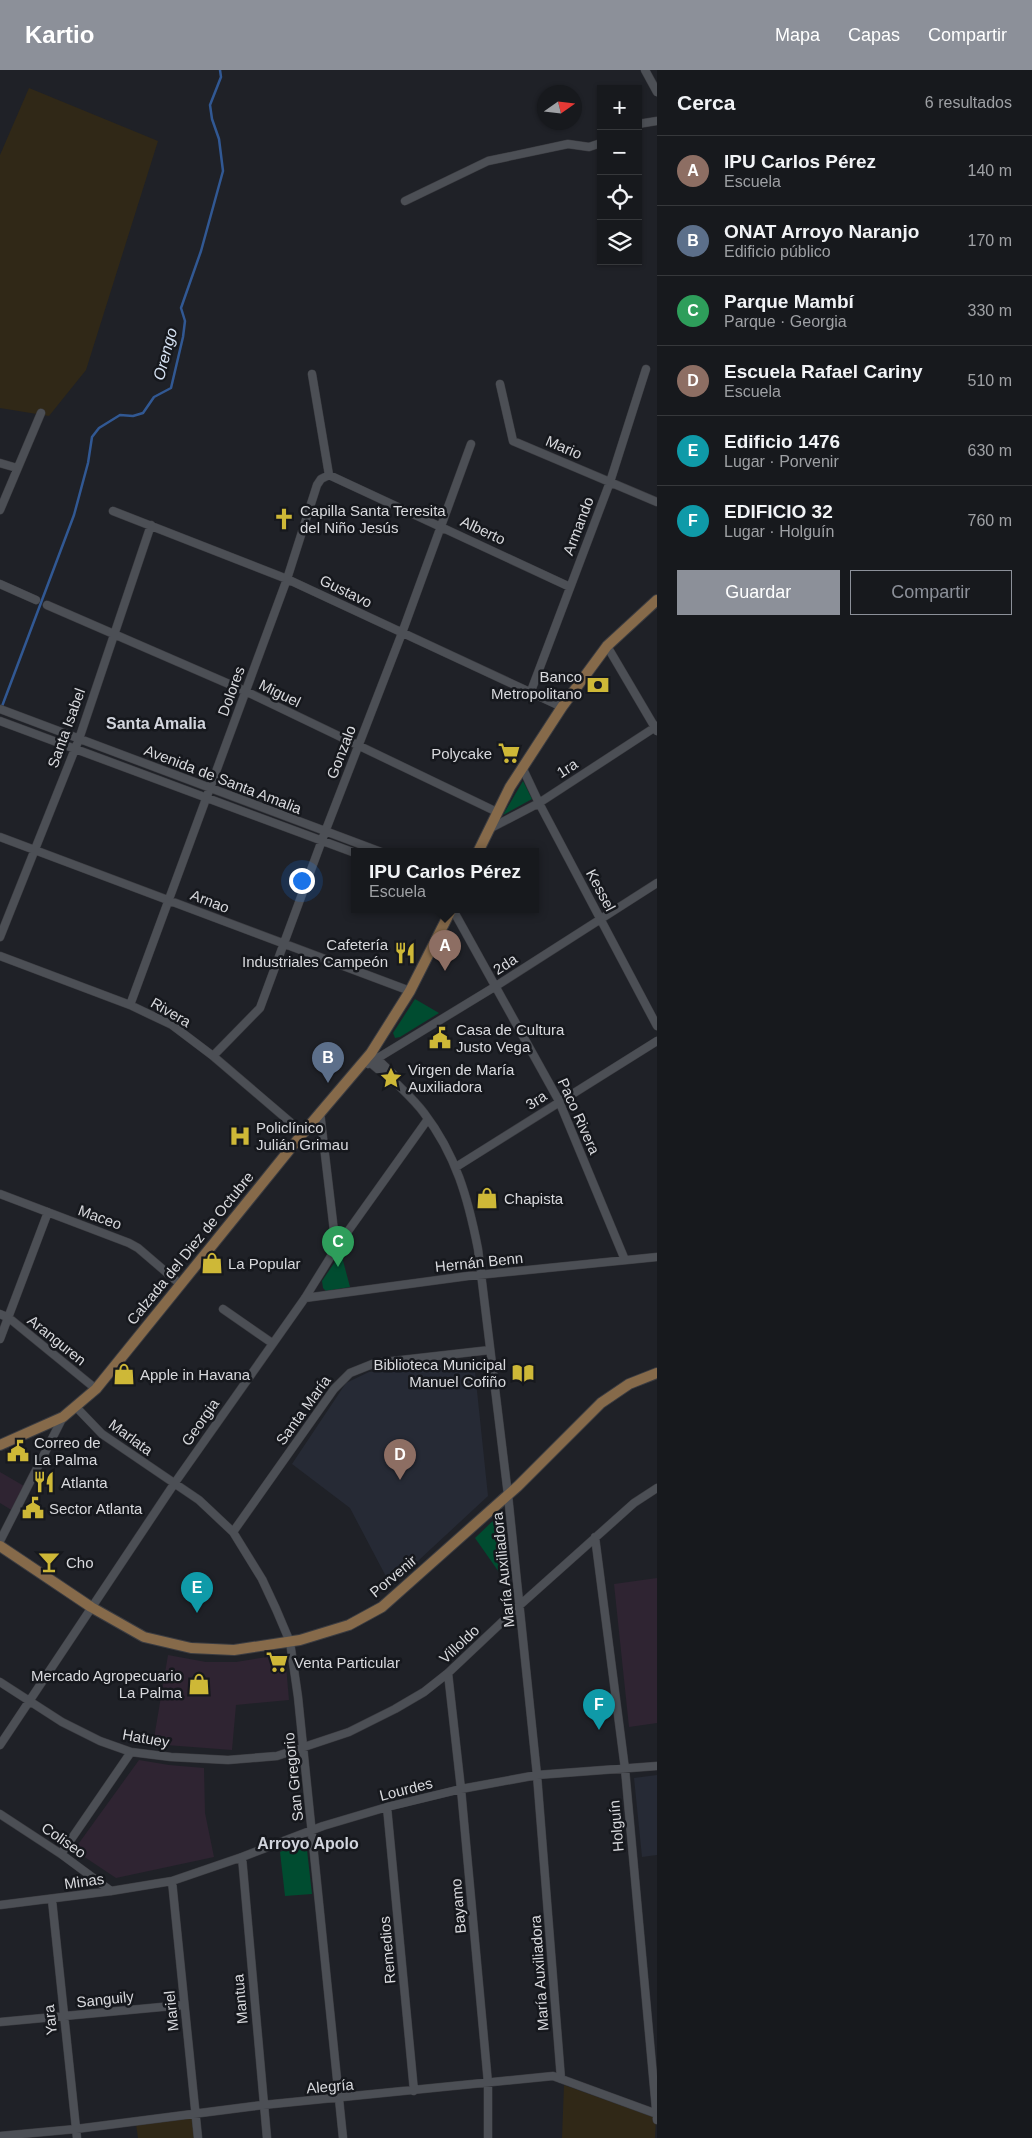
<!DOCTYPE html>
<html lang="es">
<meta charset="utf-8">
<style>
body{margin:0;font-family:Arial,sans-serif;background:#202226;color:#f1f3f6}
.controls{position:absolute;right:15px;top:15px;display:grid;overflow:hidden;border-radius:0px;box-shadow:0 1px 4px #0004}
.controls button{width:45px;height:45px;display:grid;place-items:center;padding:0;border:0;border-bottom:1px solid #36383b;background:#17191d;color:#f1f3f6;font:25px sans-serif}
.compass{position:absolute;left:537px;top:15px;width:45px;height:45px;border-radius:50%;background:#17191d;box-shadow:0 1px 4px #0004;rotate:76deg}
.you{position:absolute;left:301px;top:810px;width:18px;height:18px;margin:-12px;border:4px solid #fff;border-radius:50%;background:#1a73e8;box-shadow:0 0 0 8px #1a73e833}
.badge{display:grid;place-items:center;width:32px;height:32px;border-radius:50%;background:#8c9099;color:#fff;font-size:16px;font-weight:700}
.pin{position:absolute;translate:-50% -41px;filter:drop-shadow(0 1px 2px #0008)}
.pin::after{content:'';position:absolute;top:26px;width:18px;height:15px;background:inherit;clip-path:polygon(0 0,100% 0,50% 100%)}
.popup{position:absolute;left:351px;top:778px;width:188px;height:65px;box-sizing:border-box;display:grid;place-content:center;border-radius:0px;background:#17191d;filter:drop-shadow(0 1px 4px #0005);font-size:16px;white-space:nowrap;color:#9ea0a4}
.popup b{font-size:19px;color:#f1f3f6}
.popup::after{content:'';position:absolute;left:50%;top:100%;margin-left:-10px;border:10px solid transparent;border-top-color:#17191d}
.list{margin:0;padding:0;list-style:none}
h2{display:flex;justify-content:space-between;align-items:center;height:65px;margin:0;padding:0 20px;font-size:21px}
h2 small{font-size:16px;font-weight:400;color:#9ea0a4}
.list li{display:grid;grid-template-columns:32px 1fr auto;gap:15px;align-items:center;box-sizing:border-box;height:70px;padding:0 20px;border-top:1px solid #36383b}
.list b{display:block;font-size:19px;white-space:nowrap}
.list p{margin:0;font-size:16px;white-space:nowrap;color:#9ea0a4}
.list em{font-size:16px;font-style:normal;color:#9ea0a4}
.actions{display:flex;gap:10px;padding:15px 20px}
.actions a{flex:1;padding:11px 0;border:1px solid #8c9099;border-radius:0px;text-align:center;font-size:18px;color:#8c9099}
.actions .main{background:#8c9099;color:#fff}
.icon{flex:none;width:28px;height:28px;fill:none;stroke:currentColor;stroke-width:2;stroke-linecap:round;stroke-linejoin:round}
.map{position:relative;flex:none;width:657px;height:2068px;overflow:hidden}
header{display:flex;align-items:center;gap:30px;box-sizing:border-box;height:70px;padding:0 25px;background:#8c9099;color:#fff}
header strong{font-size:24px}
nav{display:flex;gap:28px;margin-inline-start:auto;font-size:18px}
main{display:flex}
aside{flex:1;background:#17191d}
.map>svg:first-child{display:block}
.commercial{fill:#2f2432}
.industrial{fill:#302817}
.built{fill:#262a35}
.green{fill:#004c30}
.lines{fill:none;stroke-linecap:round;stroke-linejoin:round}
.stream{stroke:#315893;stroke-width:2.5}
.minor-casing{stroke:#3b3c41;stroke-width:9}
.major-casing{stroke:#3b3c41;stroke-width:12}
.minor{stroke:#4c4f55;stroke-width:8}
.major{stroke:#866a4a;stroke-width:10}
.labels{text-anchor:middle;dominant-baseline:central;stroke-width:5;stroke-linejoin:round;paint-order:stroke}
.street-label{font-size:15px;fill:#d8d9dd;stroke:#16181d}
.poi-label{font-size:15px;fill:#d8d9dd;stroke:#16181d;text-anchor:start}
.water-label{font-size:16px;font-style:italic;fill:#d7e3f4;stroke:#16181d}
.neighbourhood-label{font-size:16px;font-weight:bold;fill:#d2d5dd;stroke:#16181d}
</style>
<header>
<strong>Kartio</strong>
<nav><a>Mapa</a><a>Capas</a><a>Compartir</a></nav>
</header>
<main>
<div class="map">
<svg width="657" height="2068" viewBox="0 0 657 2068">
<rect width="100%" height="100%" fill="#1f2127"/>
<path class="commercial" d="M0 1402 24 1416 13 1441 0 1433Z
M657 1508V1653L629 1657 614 1514Z
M285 1584 289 1630 236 1635 232 1680 153 1674 168 1585 206 1592H236Z
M139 1690 169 1695 204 1698 205 1743 214 1787 116 1808 74 1780Z"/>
<path class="industrial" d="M29 18 158 71 86 300 49 346 0 338V85Z
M564 2015 656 2048 655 2068H562Z
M194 2048 196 2068H138L136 2054Z"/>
<path class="built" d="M474 1292 488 1426 391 1516 350 1438 292 1394 346 1313 369 1302Z
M657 1705V1785L642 1787 634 1708Z"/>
<path class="green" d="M523 711 532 729 503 745Z
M415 929 439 943 400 967 395 968 393 963Z
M341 1183 350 1217 326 1221 323 1218 322 1211Z
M499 1445 508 1515 475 1468Z
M306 1771 312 1824 285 1826 280 1782Z"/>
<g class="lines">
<path class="stream" d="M1 639 74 445 88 393 92 367 99 358 120 345 133 346 143 343 154 327 171 318 183 267 185 251 181 238 201 181 223 101 219 69 212 49 210 35 221 7 220 0"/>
<g class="minor-casing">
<path id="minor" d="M645 0 657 22
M638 54 657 51
M405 131 488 91 568 74 589 77 601 73
M312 304 329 405
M500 314 513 371 657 432
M0 393 17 398
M329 405 570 517
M0 440 41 343
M113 441 287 509 562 637
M0 514 36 530
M47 535 245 621 497 742
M607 576 657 661
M531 621 610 412 646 299
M0 639 381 782
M0 651 355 783
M522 697 539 733 657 956
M489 759 539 733 657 656
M0 767 410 921
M453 840 559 1031 625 1190
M0 867 79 669 151 455
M0 886 130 935 172 955 213 986 303 1063
M130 935 287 509 317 415 321 409 329 405
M213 986 260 938 325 762 402 563 471 374
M374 986 395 1006V1012
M366 989 386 1006 390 1012H395C405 1022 416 1032 424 1043 456 1085 468 1128 478 1179L508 1425 537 1705 561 2009
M368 994 496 916 657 813
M320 1042 336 1178
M456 1097 657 971
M0 1124 129 1173 138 1178 180 1214
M305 1228 468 1206 657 1187
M223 1239 272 1273
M0 1244 9 1248 96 1319
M0 1269 48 1142
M76 1337 102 1364 199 1430 233 1462 262 1509 276 1539 290 1572 298 1627 343 2068
M233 1462 334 1319 350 1303 375 1293 490 1280
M595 1467 625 1699 657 2050
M0 1471 63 1347
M448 1603 461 1719 488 2013V2068
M0 1612 62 1652 100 1671 131 1682 171 1687 228 1690 277 1686 349 1662 395 1639 424 1622 448 1603 520 1535 634 1433 657 1418
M0 1675 174 1414 305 1228 336 1178 428 1049
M387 1737 414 2021
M0 1744 61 1784 111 1821
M61 1784 131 1682
M242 1787 267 2068
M172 1811 198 2068
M52 1830 77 2068
M0 1835 111 1821 172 1811 242 1787 323 1756 387 1737 461 1719 537 1705 657 1696
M0 1952 183 1935
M0 2066 76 2059 263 2035 553 2006 657 2044"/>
</g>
<g class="major-casing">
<path id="major" d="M478 782 510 717 562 637 607 576 657 530
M0 1375 63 1347 96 1319 303 1063 371 983 410 921 451 840
M0 1476 91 1537 144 1567 191 1578 234 1580 300 1570 349 1555 382 1537 518 1416 601 1333 629 1314 657 1303"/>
</g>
<use href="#minor" class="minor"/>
<use href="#major" class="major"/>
</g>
<defs>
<g id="church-bare" transform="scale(1.725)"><path d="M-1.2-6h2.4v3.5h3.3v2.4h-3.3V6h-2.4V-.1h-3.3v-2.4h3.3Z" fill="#ceb837" stroke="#16181d" stroke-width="2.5" paint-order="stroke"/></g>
<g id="bank-bare" transform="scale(1.725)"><path d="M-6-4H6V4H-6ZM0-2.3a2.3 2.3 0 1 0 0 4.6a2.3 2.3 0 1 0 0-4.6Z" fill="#ceb837" stroke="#16181d" stroke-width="2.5" paint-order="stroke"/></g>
<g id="supermarket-bare" transform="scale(1.725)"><path d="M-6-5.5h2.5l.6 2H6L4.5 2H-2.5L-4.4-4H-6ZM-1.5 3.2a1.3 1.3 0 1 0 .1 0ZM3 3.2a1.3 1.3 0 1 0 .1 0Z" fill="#ceb837" stroke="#16181d" stroke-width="2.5" paint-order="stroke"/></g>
<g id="restaurant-bare" transform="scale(1.725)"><path d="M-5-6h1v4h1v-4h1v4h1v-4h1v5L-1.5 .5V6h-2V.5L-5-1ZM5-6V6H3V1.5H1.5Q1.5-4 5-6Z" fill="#ceb837" stroke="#16181d" stroke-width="2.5" paint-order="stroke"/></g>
<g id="civic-bare" transform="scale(1.725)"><path d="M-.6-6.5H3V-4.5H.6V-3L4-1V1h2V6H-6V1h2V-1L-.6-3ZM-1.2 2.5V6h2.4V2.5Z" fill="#ceb837" stroke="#16181d" stroke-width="2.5" paint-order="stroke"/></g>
<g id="sight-bare" transform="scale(1.725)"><path d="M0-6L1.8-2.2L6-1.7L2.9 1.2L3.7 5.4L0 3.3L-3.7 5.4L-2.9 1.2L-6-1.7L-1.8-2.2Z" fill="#ceb837" stroke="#16181d" stroke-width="2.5" paint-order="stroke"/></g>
<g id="hospital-bare" transform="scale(1.725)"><path d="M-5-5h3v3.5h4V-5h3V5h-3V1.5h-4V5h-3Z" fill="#ceb837" stroke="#16181d" stroke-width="2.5" paint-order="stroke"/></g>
<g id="shop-bare" transform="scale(1.725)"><path d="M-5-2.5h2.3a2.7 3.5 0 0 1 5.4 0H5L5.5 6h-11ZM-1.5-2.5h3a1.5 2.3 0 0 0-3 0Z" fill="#ceb837" stroke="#16181d" stroke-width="2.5" paint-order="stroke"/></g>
<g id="library-bare" transform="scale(1.725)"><path d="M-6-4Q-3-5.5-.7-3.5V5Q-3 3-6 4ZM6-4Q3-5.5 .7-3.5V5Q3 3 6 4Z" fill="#ceb837" stroke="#16181d" stroke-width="2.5" paint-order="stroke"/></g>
<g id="bar-bare" transform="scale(1.725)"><path d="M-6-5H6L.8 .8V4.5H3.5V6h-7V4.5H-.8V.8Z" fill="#ceb837" stroke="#16181d" stroke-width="2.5" paint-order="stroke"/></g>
</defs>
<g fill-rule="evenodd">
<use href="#church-bare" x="284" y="449"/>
<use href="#bank-bare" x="598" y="615"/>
<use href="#supermarket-bare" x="509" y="683"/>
<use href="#restaurant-bare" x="405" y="883"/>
<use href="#civic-bare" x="440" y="968"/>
<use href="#sight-bare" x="391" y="1008"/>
<use href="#hospital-bare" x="240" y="1066"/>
<use href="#shop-bare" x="487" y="1128"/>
<use href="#shop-bare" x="212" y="1193"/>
<use href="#library-bare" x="523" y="1303"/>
<use href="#shop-bare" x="124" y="1304"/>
<use href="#civic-bare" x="18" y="1381"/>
<use href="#restaurant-bare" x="44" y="1412"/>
<use href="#civic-bare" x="33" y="1438"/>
<use href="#bar-bare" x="49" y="1492"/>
<use href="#supermarket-bare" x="277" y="1592"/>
<use href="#shop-bare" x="199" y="1614"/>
</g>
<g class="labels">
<g class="street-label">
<text transform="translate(564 377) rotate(23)">Mario</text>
<text transform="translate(578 456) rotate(-69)">Armando</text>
<text transform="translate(483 460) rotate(25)">Alberto</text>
<text transform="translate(346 521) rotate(26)">Gustavo</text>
<text transform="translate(231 621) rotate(-70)">Dolores</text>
<text transform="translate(280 623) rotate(26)">Miguel</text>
<text transform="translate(66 658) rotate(-70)">Santa Isabel</text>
<text transform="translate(341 682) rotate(-69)">Gonzalo</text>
<text transform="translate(567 698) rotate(-33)">1ra</text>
<text transform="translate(223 709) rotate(21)">Avenida de Santa Amalia</text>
<text transform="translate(601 820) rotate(62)">Kessel</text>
<text transform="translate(210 831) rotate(21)">Arnao</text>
<text transform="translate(505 894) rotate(-33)">2da</text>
<text transform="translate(171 942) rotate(30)">Rivera</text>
<text transform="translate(536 1030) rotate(-33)">3ra</text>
<text transform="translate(579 1046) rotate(66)">Paco Rivera</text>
<text transform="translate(100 1147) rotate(20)">Maceo</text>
<text transform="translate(190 1178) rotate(-51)">Calzada del Diez de Octubre</text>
<text transform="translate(479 1192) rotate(-6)">Hernán Benn</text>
<text transform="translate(57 1270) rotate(39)">Aranguren</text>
<text transform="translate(303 1340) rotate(-54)">Santa María</text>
<text transform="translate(200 1352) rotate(-55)">Georgia</text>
<text transform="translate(131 1367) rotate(36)">Marlata</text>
<text transform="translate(503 1500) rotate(-96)">María Auxiliadora</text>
<text transform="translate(393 1506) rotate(-40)">Porvenir</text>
<text transform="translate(459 1574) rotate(-43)">Villoldo</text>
<text transform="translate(146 1668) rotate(10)">Hatuey</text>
<text transform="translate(293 1707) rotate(-96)">San Gregorio</text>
<text transform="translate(406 1719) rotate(-14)">Lourdes</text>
<text transform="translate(616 1756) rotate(-95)">Holguín</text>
<text transform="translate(64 1770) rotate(35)">Coliseo</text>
<text transform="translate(84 1811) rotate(-8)">Minas</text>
<text transform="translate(458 1836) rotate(-95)">Bayamo</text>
<text transform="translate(387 1880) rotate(-95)">Remedios</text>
<text transform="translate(539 1903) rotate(-94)">María Auxiliadora</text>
<text transform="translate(105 1929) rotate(-6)">Sanguily</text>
<text transform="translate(240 1929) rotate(-95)">Mantua</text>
<text transform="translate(171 1941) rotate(-96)">Mariel</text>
<text transform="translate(50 1950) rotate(-96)">Yara</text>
<text transform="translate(330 2016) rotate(-5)">Alegría</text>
</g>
<g class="poi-label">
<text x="300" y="440">Capilla Santa Teresita<tspan x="300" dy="17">del Niño Jesús</tspan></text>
<text x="582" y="606" text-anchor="end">Banco<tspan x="582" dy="17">Metropolitano</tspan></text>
<text x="492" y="683" text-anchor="end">Polycake</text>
<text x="388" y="874" text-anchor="end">Cafetería<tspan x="388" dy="17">Industriales Campeón</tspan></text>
<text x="456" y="959">Casa de Cultura<tspan x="456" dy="17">Justo Vega</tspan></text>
<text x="408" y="999">Virgen de María<tspan x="408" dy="17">Auxiliadora</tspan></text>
<text x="256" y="1057">Policlínico<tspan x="256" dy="17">Julián Grimau</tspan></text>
<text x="504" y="1128">Chapista</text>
<text x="228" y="1193">La Popular</text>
<text x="506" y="1294" text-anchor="end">Biblioteca Municipal<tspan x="506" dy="17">Manuel Cofiño</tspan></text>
<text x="140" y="1304">Apple in Havana</text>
<text x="34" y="1372">Correo de<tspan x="34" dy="17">La Palma</tspan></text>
<text x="61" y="1412">Atlanta</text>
<text x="49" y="1438">Sector Atlanta</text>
<text x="66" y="1492">Cho</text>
<text x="294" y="1592">Venta Particular</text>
<text x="182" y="1605" text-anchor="end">Mercado Agropecuario<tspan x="182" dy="17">La Palma</tspan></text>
</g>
<g class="water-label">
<text transform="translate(165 284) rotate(-75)">Orengo</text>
</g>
<g class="neighbourhood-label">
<text x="156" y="653">Santa Amalia</text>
<text x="308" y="1773">Arroyo Apolo</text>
</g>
</g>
</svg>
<div class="controls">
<button>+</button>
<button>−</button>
<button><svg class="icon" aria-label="locate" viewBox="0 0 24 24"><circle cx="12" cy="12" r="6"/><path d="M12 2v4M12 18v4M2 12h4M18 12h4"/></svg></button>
<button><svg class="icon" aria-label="layers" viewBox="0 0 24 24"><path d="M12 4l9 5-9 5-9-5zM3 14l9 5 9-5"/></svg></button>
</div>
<svg class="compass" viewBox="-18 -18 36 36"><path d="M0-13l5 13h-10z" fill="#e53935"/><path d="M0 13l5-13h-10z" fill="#9ea0a4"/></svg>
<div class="you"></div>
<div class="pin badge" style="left:445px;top:901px;background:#8d6e63">A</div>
<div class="popup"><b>IPU Carlos Pérez</b>Escuela</div>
<div class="pin badge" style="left:328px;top:1013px;background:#5c6f8a">B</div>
<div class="pin badge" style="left:338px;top:1197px;background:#2e9e5b">C</div>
<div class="pin badge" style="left:400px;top:1410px;background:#8d6e63">D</div>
<div class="pin badge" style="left:197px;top:1543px;background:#0f9aa8">E</div>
<div class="pin badge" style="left:599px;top:1660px;background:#0f9aa8">F</div>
</div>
<aside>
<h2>Cerca<small>6 resultados</small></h2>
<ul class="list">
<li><span class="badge" style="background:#8d6e63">A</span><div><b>IPU Carlos Pérez</b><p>Escuela</p></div><em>140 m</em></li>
<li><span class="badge" style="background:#5c6f8a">B</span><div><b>ONAT Arroyo Naranjo</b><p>Edificio público</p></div><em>170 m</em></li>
<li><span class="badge" style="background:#2e9e5b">C</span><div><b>Parque Mambí</b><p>Parque · Georgia</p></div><em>330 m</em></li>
<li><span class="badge" style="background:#8d6e63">D</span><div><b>Escuela Rafael Cariny</b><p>Escuela</p></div><em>510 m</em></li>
<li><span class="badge" style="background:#0f9aa8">E</span><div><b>Edificio 1476</b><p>Lugar · Porvenir</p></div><em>630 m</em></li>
<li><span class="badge" style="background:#0f9aa8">F</span><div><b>EDIFICIO 32</b><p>Lugar · Holguín</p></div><em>760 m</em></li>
</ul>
<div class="actions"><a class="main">Guardar</a><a>Compartir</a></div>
</aside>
</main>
